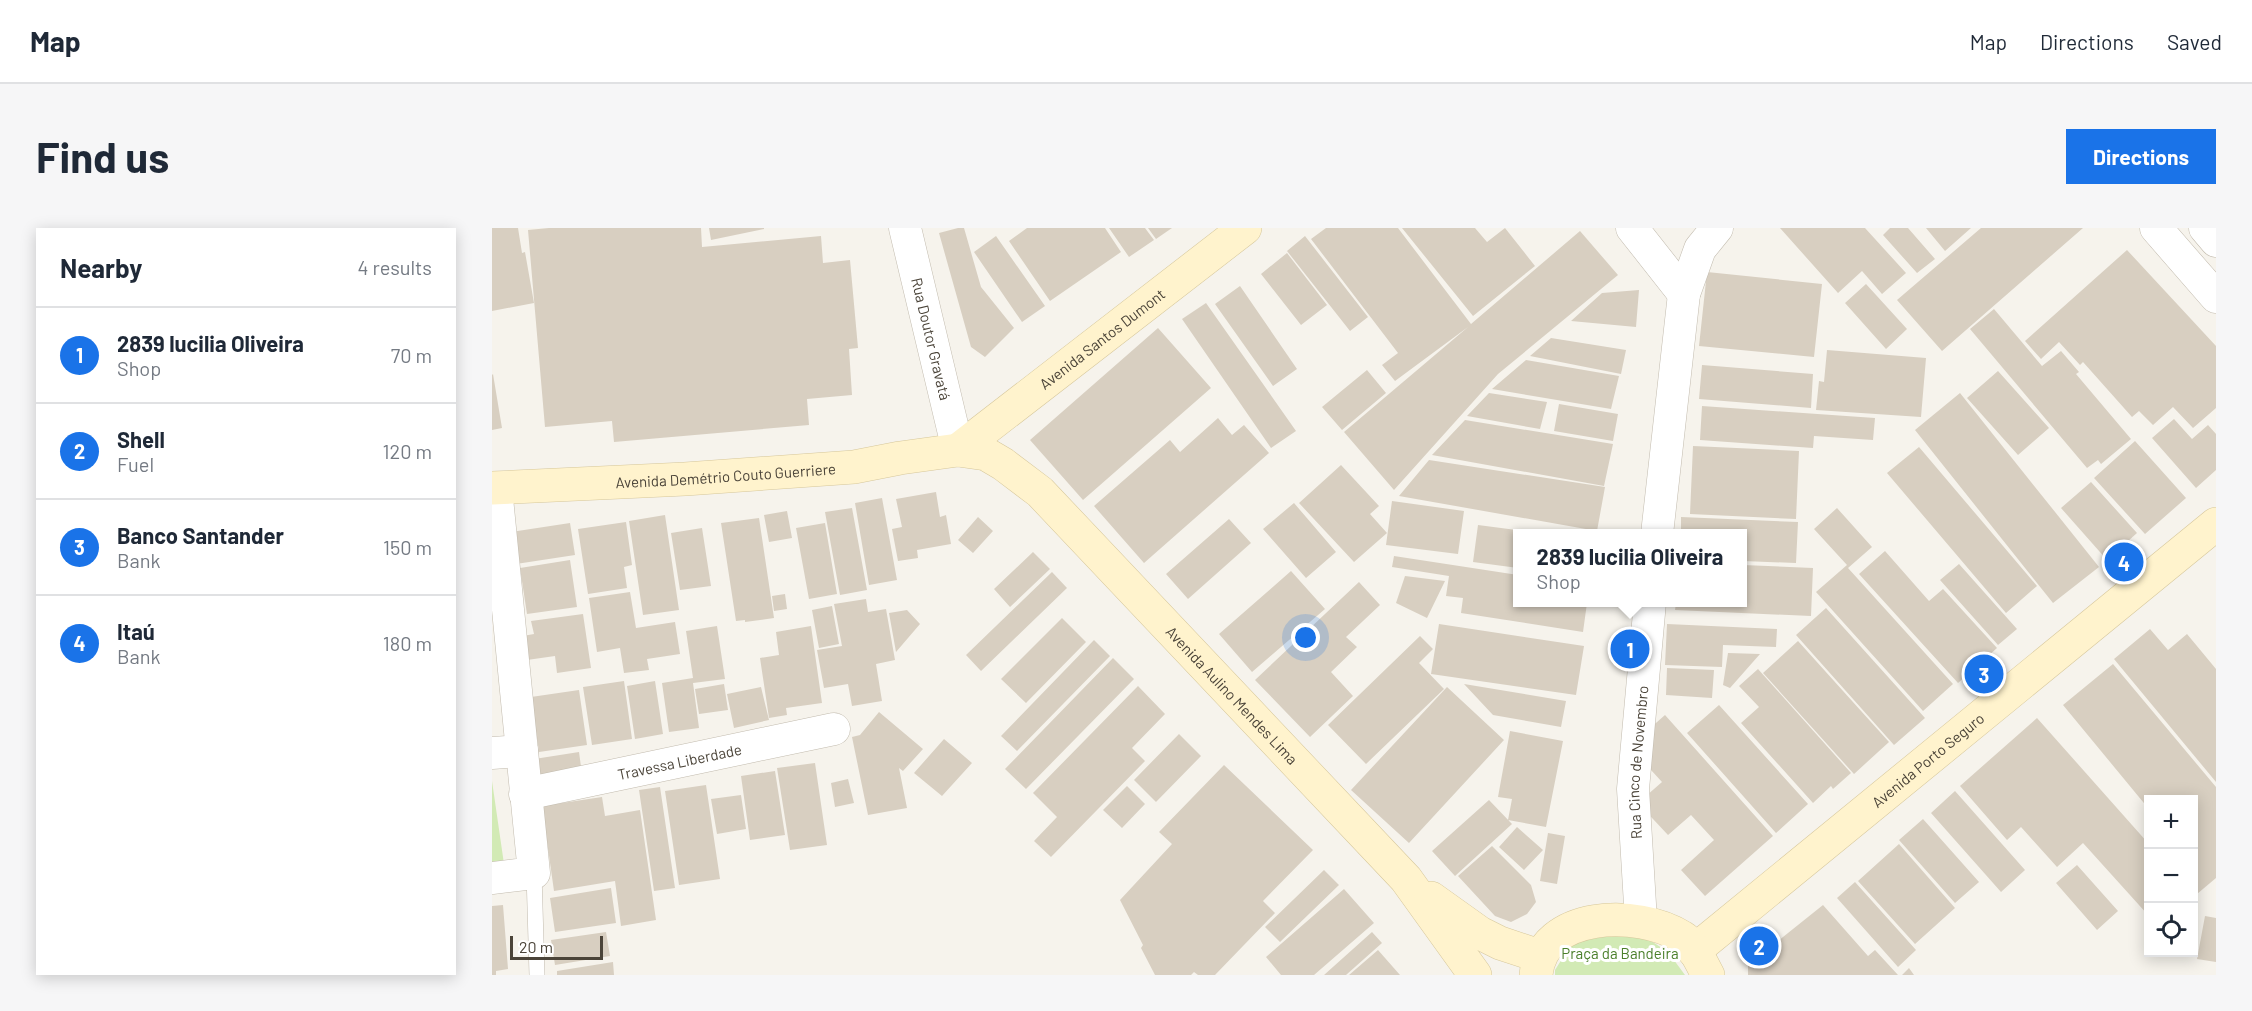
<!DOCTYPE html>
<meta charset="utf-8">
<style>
body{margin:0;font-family:Barlow,sans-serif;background:#f6f6f7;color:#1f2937}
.controls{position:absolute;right:18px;bottom:18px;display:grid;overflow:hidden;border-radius:0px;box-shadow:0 3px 15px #0003}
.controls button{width:54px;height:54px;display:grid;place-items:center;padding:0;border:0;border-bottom:2px solid #e0e1e3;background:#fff;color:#1f2937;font:30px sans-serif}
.scale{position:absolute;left:18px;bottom:15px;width:93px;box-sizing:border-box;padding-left:6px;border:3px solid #4b4439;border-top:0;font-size:16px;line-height:21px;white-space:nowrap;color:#4b4439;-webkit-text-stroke:4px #fff;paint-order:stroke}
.you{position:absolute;left:814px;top:410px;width:21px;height:21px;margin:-15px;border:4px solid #fff;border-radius:50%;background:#1a73e8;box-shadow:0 0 0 9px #1a73e833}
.badge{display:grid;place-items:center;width:39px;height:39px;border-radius:50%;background:#1a73e8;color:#fff;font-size:20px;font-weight:700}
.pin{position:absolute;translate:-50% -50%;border:3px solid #fff;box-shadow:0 2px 6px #0006}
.popup{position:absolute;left:1021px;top:301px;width:234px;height:78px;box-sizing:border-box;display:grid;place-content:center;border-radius:0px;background:#fff;filter:drop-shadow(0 2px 4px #0005);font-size:20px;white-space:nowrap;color:#747a83}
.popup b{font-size:22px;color:#1f2937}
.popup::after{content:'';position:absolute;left:50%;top:100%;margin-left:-12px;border:12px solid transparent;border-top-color:#fff}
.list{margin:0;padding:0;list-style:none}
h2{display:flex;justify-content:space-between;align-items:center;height:78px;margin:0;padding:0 24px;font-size:26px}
h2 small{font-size:20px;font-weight:400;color:#747a83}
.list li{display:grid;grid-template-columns:39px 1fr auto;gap:18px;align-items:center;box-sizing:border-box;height:96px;padding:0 24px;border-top:2px solid #e0e1e3}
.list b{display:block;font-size:22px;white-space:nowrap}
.list p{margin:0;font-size:20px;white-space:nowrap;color:#747a83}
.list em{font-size:20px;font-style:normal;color:#747a83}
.icon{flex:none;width:33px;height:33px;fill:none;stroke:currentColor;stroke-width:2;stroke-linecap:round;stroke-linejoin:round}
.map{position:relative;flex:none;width:1724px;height:747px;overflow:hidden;border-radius:0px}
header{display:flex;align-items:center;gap:36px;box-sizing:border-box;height:84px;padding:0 30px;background:#fff;border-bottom:2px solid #e0e1e3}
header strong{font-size:28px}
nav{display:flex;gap:33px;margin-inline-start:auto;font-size:21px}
.intro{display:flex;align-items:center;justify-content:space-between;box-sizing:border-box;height:144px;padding:0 36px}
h1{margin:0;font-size:42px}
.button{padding:15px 27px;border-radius:0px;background:#1a73e8;color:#fff;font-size:21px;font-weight:700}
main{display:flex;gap:36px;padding:0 36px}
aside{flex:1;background:#fff;border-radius:0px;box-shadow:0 3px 15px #0003}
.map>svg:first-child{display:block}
.green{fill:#d2eab5}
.building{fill:#d8cfc1}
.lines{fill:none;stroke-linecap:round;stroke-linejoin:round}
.lane-casing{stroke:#c2bbae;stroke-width:16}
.street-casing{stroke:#c2bbae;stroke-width:33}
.secondary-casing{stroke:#d6c79b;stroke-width:34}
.lane{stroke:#fff;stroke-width:15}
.street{stroke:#fff;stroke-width:32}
.secondary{stroke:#fff3cd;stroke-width:33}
.labels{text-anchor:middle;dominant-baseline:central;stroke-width:6;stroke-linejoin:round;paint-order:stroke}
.street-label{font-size:15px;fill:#4b4439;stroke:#fff}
.park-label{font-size:15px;fill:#4a7f2a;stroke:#fff}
</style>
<header>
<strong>Map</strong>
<nav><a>Map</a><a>Directions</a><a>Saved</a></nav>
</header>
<div class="intro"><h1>Find us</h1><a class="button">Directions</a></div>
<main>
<aside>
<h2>Nearby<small>4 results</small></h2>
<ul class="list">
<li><span class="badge">1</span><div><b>2839 lucilia Oliveira</b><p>Shop</p></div><em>70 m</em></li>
<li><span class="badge">2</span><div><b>Shell</b><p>Fuel</p></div><em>120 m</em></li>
<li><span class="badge">3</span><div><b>Banco Santander</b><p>Bank</p></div><em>150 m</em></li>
<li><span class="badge">4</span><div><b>Itaú</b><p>Bank</p></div><em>180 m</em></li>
</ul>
</aside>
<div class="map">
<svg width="1724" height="747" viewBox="0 0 1724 747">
<rect width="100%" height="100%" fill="#f6f3ec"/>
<path class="green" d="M0 553 12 636 0 638Z
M1112 704 1147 705 1176 724 1193 747H1063V742L1080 715Z"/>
<path class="building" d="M0 0H26L30 25 33 24 42 75 0 83Z
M57 0H209L210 19 329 8 331 35 358 32 366 120 357 121 360 167 315 171 317 197 122 214 120 193 53 199 36 2Z
M217 0H272V1L219 12Z
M466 0H472L489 59 522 100 493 129 479 119 447 5Z
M535 0H613L629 24 558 73 517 13Z
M617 0H653L662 12 637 29Z
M656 0H680L664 11Z
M834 0H906L979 96 1088 3 1126 47 1006 146 902 262 852 204 976 99 903 153 890 137 906 125 819 11Z
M910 0H983L995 14 1013 0 1043 38 981 88Z
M1288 0H1373L1414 45 1390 66 1370 43 1346 65Z
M1398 0H1416L1443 31 1425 45 1391 7Z
M1434 0H1479L1453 23Z
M1489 0H1591L1450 123 1405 72Z
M504 8 553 78 530 94 482 24Z
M813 8 876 89 858 103 795 23Z
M1635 22 1724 118V180L1701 200 1681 179 1661 197 1647 183 1640 189 1591 134 1588 137 1567 114 1549 131 1533 113Z
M795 25 835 77 809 97 769 46Z
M1215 44 1330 56 1322 129 1207 118Z
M1374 56 1415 101 1394 121 1353 75Z
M748 58 805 141 781 158 723 76Z
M1147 62 1144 99 1079 93 1110 65Z
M714 75 804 203 779 220 690 91Z
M1502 81 1550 138 1569 123 1587 144 1584 146 1639 211 1609 236 1606 232 1595 240 1478 101Z
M666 100 719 160 591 272 538 212Z
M1059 110 1134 122 1129 146 1038 128Z
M1335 122 1434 130 1429 189 1324 182 1327 153 1332 154Z
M1034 132 1127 148 1119 181 1000 161Z
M1210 137 1321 146 1319 180 1207 171Z
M875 142 894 165 850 202 830 179Z
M1506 143 1557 200 1526 227 1475 170Z
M1 146 10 200 0 202V147Z
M997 165 1055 174 1048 201 975 188Z
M1468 165 1607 339 1561 375 1423 202Z
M1067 176 1126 186 1121 213 1062 203Z
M1210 178 1383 190 1381 212 1322 208 1321 220 1208 212Z
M726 190 740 207 752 197 777 225 652 335 602 278 678 212 688 224Z
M1682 191 1700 211 1716 197 1724 206V242L1704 260 1660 210Z
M973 192 1121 216 1112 258 940 227Z
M1643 213 1694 270 1653 306 1602 250Z
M1201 218 1307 223 1304 291 1198 286Z
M1427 219 1545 358 1514 385 1395 245Z
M937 232 1113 259 1105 303 907 268Z
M849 237 887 278 878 286 895 305 862 334 807 275Z
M1599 254 1645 305 1615 332 1569 280Z
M444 264 448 289 454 287 459 316 425 322 426 330 406 333 400 301 410 299 404 271Z
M390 270 405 352 377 357 363 275Z
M900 273 972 283 966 326 894 317Z
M802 275 844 324 814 350 771 301Z
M360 280 375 362 348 367 333 284Z
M1345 280 1380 319 1356 340 1461 456 1431 483 1324 364 1355 337 1322 301Z
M295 283 300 310 277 314 272 287Z
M173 287 187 382 151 387 137 293Z
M486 289 501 303 481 325 466 312Z
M1189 289 1306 294 1304 335 1251 333 1250 306H1189Z
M267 290 282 390 253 394V392L244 393 229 295Z
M737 291 759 315 696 371 674 346Z
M134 294 140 337 132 339 135 360 96 366 86 301Z
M78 295 83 327 24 336 19 304Z
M333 295 345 366 317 371 304 300Z
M986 297 1040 304 1026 306V340L981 334Z
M210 300 219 358 188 362 179 305Z
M1393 323 1437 373 1451 361 1505 420 1466 455 1367 346Z
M541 324 558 341 518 379 502 361Z
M902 328 1026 347V375H1095L1091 404 969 385 971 370 954 368 957 348 900 339Z
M78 332 85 379 35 386 28 340Z
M1467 336 1525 401 1506 417 1448 352Z
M1251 337 1321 340 1319 388 1183 382 1184 375H1251Z
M799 343 833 381 760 444 727 406Z
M560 344 575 360 489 443 474 427Z
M913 348 953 353 935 390 904 375Z
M867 354 888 377 854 409 865 419 839 444 861 468 818 509 763 452Z
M138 364 144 400 183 394 188 426 155 431 157 442 132 445 128 420 105 424 97 370Z
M293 366 295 381 282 383 280 368Z
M374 371 376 384 394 381 403 432 384 436 390 473 360 478 356 456 332 460 325 422 350 418 342 376Z
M340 378 347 416 327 420 320 382Z
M1334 380 1433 490 1402 517 1304 407Z
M415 382 428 396 404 424 397 385Z
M91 386 99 440 65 445 63 428 28 433 25 409 42 406 39 393Z
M570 390 594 414 534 475 509 451Z
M947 396 1092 418 1084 467 939 446Z
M1175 396 1285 401 1284 419 1231 417 1230 439 1173 437Z
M225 398 233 451 201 455 207 500 177 504 170 455 201 450 194 403Z
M319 398 330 475 294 480 295 487 277 490 268 430 287 427 284 404Z
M1658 401 1676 422 1695 406 1724 441V554L1622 431Z
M928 408 941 421 927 435 952 461 874 536 836 497Z
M602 412 618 428 525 523 509 508Z
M1306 413 1397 514 1362 546 1271 445Z
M1236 425 1268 426 1238 460 1231 457Z
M621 430 642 451 534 561 513 541Z
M1621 436 1724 559V650L1705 666 1702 662V572H1656V580L1571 477Z
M1175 440 1222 442 1220 470 1174 467Z
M1266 441 1359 545 1341 561 1339 558 1321 575 1249 495 1267 479 1247 458Z
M132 453 140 511 100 517 91 459Z
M163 453 171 506 143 511 135 458Z
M232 456 236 482 207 486 203 461Z
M972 456 1074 473 1069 499 1001 487Z
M646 458 673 486 640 520 653 533 559 629 542 613 565 589 541 565Z
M269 459 277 492 242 500 235 466Z
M955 459 1012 512 917 615 859 562Z
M87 462 95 517 47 524 39 469Z
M1227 477 1316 576 1284 605 1195 505Z
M387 484 431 521 411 543 407 540 415 580 376 587 360 509 368 507Z
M1173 487 1281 608 1213 668 1189 642 1222 612 1199 587 1176 607 1146 575 1170 554 1159 542 1156 502Z
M1545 490 1656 615V687L1591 615 1565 639 1529 599 1515 612 1468 558Z
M1018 503 1071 513 1054 599 1016 592 1020 571 1006 569Z
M687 506 709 528 664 574 642 552Z
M452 511 480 535 450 568 422 545Z
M87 524 90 546 39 554 36 532Z
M323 535 335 617 298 622 285 540Z
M732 537 821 622 771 673 783 685 723 747H706L702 744 699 747H663L649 720 651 717 628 672 680 616 667 604Z
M283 543 293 607 258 612 249 548Z
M356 551 362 575 343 579 339 555Z
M214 557 228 651 187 657 173 563Z
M635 558 653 576 630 600 611 582Z
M168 559 183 660 162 663 147 562Z
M1463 563 1533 642 1509 664 1439 585Z
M249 567 254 601 225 606 219 571Z
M110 569 113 588 148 582 164 692 129 698 123 653 62 663 50 578Z
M997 572 1020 596 963 648 940 623Z
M1431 591 1487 654 1463 675 1407 612Z
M1025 599 1051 622 1032 642 1007 619Z
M1056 605 1073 608 1065 656 1048 653Z
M1407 616 1463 680 1423 716 1366 653Z
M1000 618 1039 657 1044 674 1035 686 1019 694 1003 688 966 648Z
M1585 637 1626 683 1605 702 1564 655Z
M832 642 847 657 788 714 773 699Z
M1363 654 1424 722 1406 739 1345 670Z
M119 660 124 695 63 704 58 670Z
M852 661 882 695 822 747H789L774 729Z
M11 677 16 741 4 743V747H0V678Z
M1331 677 1376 728 1383 722 1406 747H1256V737Z
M1713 688 1724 690V734L1705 731Z
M114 704 118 728 63 737 59 712Z
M880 704 890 715 854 747H832Z
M886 722 908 747H857Z
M121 734 122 747H65V743Z
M1417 740 1422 747H1410Z"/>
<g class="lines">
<g class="lane-casing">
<path id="lane" d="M42 645 45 747"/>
</g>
<g class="street-casing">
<g id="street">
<path id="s1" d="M413 0 466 222"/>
<path d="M1140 0 1192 66"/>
<path d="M1664 0 1724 69"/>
<path d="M1713 0 1724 13"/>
<path d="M1165 306 1192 66 1208 21 1225 0"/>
<path d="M0 525 30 523"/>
<path id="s2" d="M33 566 342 501"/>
<path d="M0 650 42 645 4 260"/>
<path id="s3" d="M1149 693 1141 561 1158 374"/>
</g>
</g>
<g class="secondary-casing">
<g id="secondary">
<path id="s4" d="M466 222 753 0"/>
<path id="s5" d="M0 260 193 251 362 239 408 230 466 222 494 226 511 236 548 264 914 651 983 747"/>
<path d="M939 670 988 705 1008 715 1047 728"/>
<path id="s6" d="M1202 723 1724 296"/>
<path d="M1044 747C1050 683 1146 681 1190 709 1202 716 1209 735 1216 747"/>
</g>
</g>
<use href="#lane" class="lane"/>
<use href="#street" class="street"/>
<use href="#secondary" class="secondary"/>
</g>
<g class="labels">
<g class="street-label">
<text stroke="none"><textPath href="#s1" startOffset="114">Rua Doutor Gravatá</textPath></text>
<text stroke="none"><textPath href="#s4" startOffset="182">Avenida Santos Dumont</textPath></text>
<text stroke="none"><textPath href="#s5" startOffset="234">Avenida Demétrio Couto Guerriere</textPath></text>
<text stroke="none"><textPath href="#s5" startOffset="842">Avenida Aulino Mendes Lima</textPath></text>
<text stroke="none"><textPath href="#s6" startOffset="302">Avenida Porto Seguro</textPath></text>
<text stroke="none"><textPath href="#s2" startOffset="158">Travessa Liberdade</textPath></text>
<text stroke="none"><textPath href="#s3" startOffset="159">Rua Cinco de Novembro</textPath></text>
</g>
<g class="park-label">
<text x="1128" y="725">Praça da Bandeira</text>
</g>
</g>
</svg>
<div class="controls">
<button>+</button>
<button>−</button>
<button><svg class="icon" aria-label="locate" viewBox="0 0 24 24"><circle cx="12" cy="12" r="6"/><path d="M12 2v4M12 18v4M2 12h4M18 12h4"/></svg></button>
</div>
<div class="scale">20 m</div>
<div class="you"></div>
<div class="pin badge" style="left:1138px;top:421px">1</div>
<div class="popup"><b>2839 lucilia Oliveira</b>Shop</div>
<div class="pin badge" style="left:1267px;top:718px">2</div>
<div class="pin badge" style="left:1492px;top:446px">3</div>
<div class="pin badge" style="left:1632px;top:334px">4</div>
</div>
</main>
